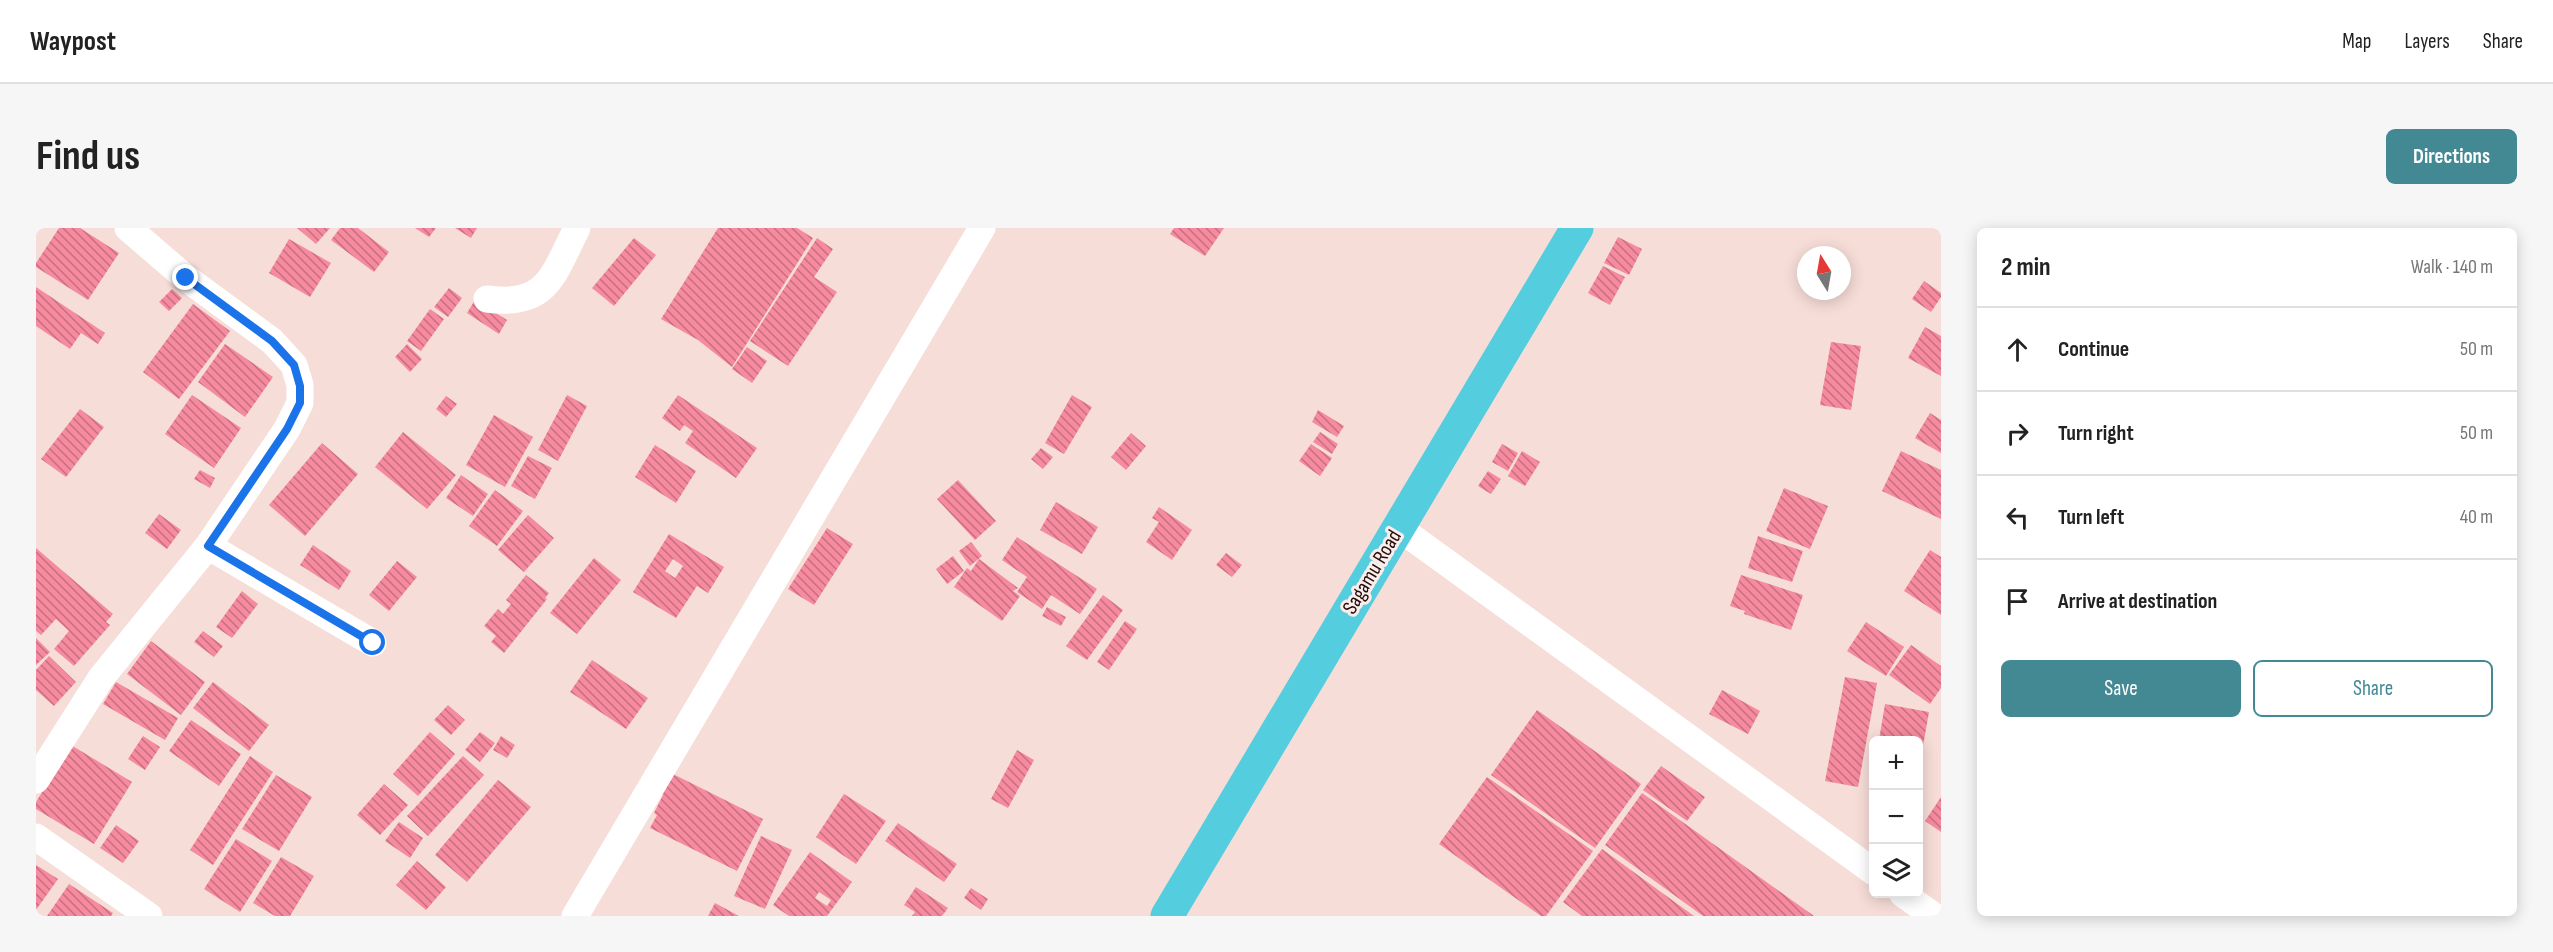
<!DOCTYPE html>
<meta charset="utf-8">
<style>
body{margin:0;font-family:"Sofia Sans Condensed",sans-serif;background:#f6f6f6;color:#222}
.controls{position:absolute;right:18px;bottom:18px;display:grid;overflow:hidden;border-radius:9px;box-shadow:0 3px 15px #0003}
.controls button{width:54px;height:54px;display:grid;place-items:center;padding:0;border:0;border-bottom:2px solid #e0e0e0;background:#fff;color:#222;font:30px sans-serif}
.compass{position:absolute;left:1761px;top:18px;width:54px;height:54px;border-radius:50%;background:#fff;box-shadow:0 3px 15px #0003;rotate:349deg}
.stop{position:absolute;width:18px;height:18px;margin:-14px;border:4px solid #1a73e8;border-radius:50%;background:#fff}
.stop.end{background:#1a73e8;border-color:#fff;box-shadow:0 2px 6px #0008}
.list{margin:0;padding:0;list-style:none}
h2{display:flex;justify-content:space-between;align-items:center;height:78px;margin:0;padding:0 24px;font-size:26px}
h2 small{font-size:20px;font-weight:400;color:#767676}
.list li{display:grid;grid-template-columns:39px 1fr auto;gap:18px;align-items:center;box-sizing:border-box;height:84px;padding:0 24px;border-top:2px solid #e0e0e0}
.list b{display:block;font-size:22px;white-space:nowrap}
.list em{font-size:20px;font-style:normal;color:#767676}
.actions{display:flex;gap:12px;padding:18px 24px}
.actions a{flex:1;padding:14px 0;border:2px solid #438994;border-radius:9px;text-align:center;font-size:21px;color:#438994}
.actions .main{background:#438994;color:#fff}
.icon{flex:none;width:33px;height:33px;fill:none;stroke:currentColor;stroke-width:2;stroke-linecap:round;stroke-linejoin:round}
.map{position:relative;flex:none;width:1905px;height:688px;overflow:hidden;border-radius:9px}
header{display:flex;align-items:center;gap:36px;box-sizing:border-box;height:84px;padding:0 30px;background:#fff;border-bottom:2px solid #e0e0e0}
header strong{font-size:28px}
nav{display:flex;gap:33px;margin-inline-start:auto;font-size:21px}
.intro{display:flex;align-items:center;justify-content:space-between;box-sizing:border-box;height:144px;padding:0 36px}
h1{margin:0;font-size:42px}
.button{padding:15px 27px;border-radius:9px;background:#438994;color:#fff;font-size:21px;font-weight:700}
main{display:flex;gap:36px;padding:0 36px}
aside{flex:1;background:#fff;border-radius:9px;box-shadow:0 3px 15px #0003}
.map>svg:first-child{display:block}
.building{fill:url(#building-back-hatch);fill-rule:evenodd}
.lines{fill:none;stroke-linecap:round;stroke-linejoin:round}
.street{stroke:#fff;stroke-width:27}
.highway{stroke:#54cddf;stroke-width:33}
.route{stroke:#1a73e8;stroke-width:8}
.labels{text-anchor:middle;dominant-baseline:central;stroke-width:6;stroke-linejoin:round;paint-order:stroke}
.street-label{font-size:21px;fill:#230d0a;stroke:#fbedeb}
</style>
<header>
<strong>Waypost</strong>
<nav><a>Map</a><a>Layers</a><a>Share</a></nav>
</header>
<div class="intro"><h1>Find us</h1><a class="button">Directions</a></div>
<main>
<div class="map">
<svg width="1905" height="688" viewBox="0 0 1905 688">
<defs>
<pattern id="building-back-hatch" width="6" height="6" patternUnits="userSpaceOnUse" patternTransform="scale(1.5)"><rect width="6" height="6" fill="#f68a9e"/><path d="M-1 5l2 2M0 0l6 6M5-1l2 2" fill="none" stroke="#c76f7f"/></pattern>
</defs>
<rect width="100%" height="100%" fill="#f7ddd8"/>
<path class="building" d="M23 0H44L83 25 52 72 0 39V35Z
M261 0H294L280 16Z
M304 0H322L353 24 338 44 295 12Z
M379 0H400L393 9Z
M419 0H441L435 10Z
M682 0H761L777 10 696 139 662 112 625 91Z
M1138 0H1188L1169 28 1134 6Z
M1582 9 1606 21 1593 47 1568 35Z
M598 10 620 27 578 78 556 60Z
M781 10 797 21 778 49 801 64 752 138 714 113Z
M253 11 295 35 274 69 233 45Z
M1567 38 1589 49 1574 77 1552 65Z
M1888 53 1905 65V69L1895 84 1876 71Z
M0 59 69 105 62 116 45 105 34 121 0 98Z
M413 60 426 70 412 89 398 79Z
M136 61 146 70 133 83 123 74Z
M439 72 471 92 463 106 431 85Z
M157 76 194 103 143 171 107 144Z
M394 81 408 91 385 123 371 113Z
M1889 99 1905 108V148L1872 130Z
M1795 114 1825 118 1815 182 1784 177Z
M189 116 237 149 209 189 162 154Z
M371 116 386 131 374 144 359 129Z
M711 119 731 133 716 155 696 141Z
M156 167 205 200 178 240 129 206Z
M531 167 551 178 522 233 502 222Z
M642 167 721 220 700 250 649 215 657 203 648 197 644 203 626 190Z
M1036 167 1056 179 1028 226 1009 215Z
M410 168 421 176 410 189 400 181Z
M44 181 68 199 30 249 5 231Z
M1282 182 1308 198 1301 209 1276 194Z
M1894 185 1905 192V225L1879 210Z
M458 187 497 209 469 259 430 237Z
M367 204 420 247 391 281 339 239Z
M1284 204 1302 216 1296 226 1277 214Z
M1095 205 1110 218 1090 242 1075 229Z
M286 215 322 246 269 308 233 277Z
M1275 216 1296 230 1284 248 1263 233Z
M1466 216 1482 225 1472 243 1456 234Z
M619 217 660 243 640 275 599 249Z
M1005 220 1017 229 1007 241 995 231Z
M1486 223 1504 234 1489 258 1472 248Z
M1865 223 1905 242V291L1846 263Z
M492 228 516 240 499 271 475 258Z
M164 242 179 250 174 260 158 251Z
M1452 243 1465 251 1455 266 1442 258Z
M425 247 452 266 437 288 410 270Z
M922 252 960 293 939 312 901 271Z
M1748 260 1792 278 1774 321 1730 303Z
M459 262 487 283 461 318 433 298Z
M1020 274 1062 299 1046 326 1004 302Z
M1123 279 1156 302 1136 332 1110 314 1123 294 1116 290Z
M123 286 145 302 131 321 109 305Z
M492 287 518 310 488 344 462 322Z
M791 300 817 316 778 377 752 361Z
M633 306 688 339 672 365 661 358 640 390 597 364ZM637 331 647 338 639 350 629 343Z
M1722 308 1767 323 1756 354 1712 340Z
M981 309 1061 361 1044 386 1015 367 1006 381 981 364 991 349 966 332Z
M935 314 946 328 934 338 923 323Z
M277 317 315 343 303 362 264 337Z
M0 320 77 386 70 394 74 397 38 438 18 421 33 403 20 391 5 407 0 403Z
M1894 322 1905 329V387L1868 363Z
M1190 325 1206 337 1196 349 1180 337Z
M917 328 928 343 911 356 900 341Z
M558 330 585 352 541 406 514 385Z
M943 331 982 360 977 363 984 368 966 393 918 359 931 340 935 343Z
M361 333 381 349 353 383 333 367Z
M490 347 513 365 509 370 511 371 468 425 455 414 460 408 448 398 462 381 467 386 475 376 470 372Z
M1705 347 1767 367 1755 402 1708 386 1709 383 1694 378Z
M206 363 222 376 196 410 180 399Z
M1067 367 1087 382 1051 432 1030 418Z
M1011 379 1030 389 1025 398 1006 388Z
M1089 393 1101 401 1073 442 1061 434Z
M1830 394 1868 419 1850 448 1811 423Z
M167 403 187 418 178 429 158 414Z
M0 410 14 424 0 437Z
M115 413 169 454 145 487 91 446Z
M1875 417 1905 438V460L1894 476 1853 447Z
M13 428 40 454 18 478 0 462V442Z
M556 432 612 470 590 501 534 464Z
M1809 449 1841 455 1822 559 1789 553Z
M80 454 142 490 129 512 67 476Z
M177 454 233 497 213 523 157 480Z
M1686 462 1724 483 1712 506 1673 486Z
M1849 476 1893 484 1884 535 1882 512H1843Z
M412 477 429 492 415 507 398 492Z
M1501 482 1605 556 1559 620 1455 547Z
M155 492 205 526 183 558 133 523Z
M394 504 419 526 382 568 357 546Z
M444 504 459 515 444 534 429 522Z
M107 508 124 519 109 542 92 531Z
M465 508 479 517 471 530 457 522Z
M35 517 96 554 58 616 0 581V574Z
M981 522 998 532 972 580 955 571Z
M214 528 237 544 177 637 154 622Z
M427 528 448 547 392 608 371 588Z
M1625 538 1669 569 1651 593 1607 562Z
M637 546 727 591 701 643 614 600 621 587 618 585 627 567 622 564Z
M240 547 276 569 243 623 206 601Z
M1451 549 1557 623 1510 688H1505L1403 616Z
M462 552 495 579 431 654 399 627Z
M348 556 372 577 344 607 321 587Z
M1606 565 1778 688H1667L1569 617Z
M808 566 850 593 820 636 780 609Z
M1905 569V604L1889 593Z
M363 594 387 610 374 630 349 613Z
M862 595 921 636 908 654 849 613Z
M80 597 103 613 87 635 64 620Z
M725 608 756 622 729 681 698 668Z
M200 611 236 633 204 684 168 661Z
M1566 621 1658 688H1546L1527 674Z
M774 624 816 654 791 688H753L737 677ZM783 664 795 672 791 678 779 670Z
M245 629 278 648 254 688H239L217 675Z
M381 633 410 659 390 682 360 657Z
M0 637 22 651 0 682Z
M33 656 77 685 75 688H11Z
M880 659 912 680 906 688H876L879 684 868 677Z
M935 660 952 671 945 682 928 670Z
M679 675 703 688H672Z"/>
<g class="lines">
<path class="street" d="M451 71C512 79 517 47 541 0
M1363 300 1838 644
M172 318 337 415
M0 552 65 450 172 318 251 201 264 175V157L258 137 236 113 150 50 92 0
M0 609 113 688
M1867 666 1898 688
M539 688 946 0"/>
<path class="highway" d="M1131 688 1541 0"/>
</g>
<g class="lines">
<path class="route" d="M150 50 236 113 258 137 264 158V175L251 201 172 318 337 415"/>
</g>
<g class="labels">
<g class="street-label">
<text transform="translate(1336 344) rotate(-59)">Sagamu Road</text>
</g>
</g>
</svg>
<div class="controls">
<button>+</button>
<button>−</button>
<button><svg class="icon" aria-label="layers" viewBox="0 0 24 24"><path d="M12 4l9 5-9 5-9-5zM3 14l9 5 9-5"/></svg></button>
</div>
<svg class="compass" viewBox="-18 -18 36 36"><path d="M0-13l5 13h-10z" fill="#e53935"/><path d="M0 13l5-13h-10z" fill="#767676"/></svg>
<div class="stop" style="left:337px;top:415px"></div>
<div class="stop end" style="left:150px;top:50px"></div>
</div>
<aside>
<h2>2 min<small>Walk · 140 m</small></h2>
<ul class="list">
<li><svg class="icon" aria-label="ahead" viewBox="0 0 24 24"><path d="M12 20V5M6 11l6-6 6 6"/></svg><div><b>Continue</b></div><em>50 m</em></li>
<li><svg class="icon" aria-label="right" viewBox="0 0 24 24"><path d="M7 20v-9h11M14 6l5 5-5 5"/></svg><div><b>Turn right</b></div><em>50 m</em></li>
<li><svg class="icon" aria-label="left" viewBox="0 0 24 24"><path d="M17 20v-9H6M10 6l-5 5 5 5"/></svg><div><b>Turn left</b></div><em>40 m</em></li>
<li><svg class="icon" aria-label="arrive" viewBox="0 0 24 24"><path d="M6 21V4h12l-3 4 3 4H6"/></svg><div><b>Arrive at destination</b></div></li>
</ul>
<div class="actions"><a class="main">Save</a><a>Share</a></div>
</aside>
</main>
